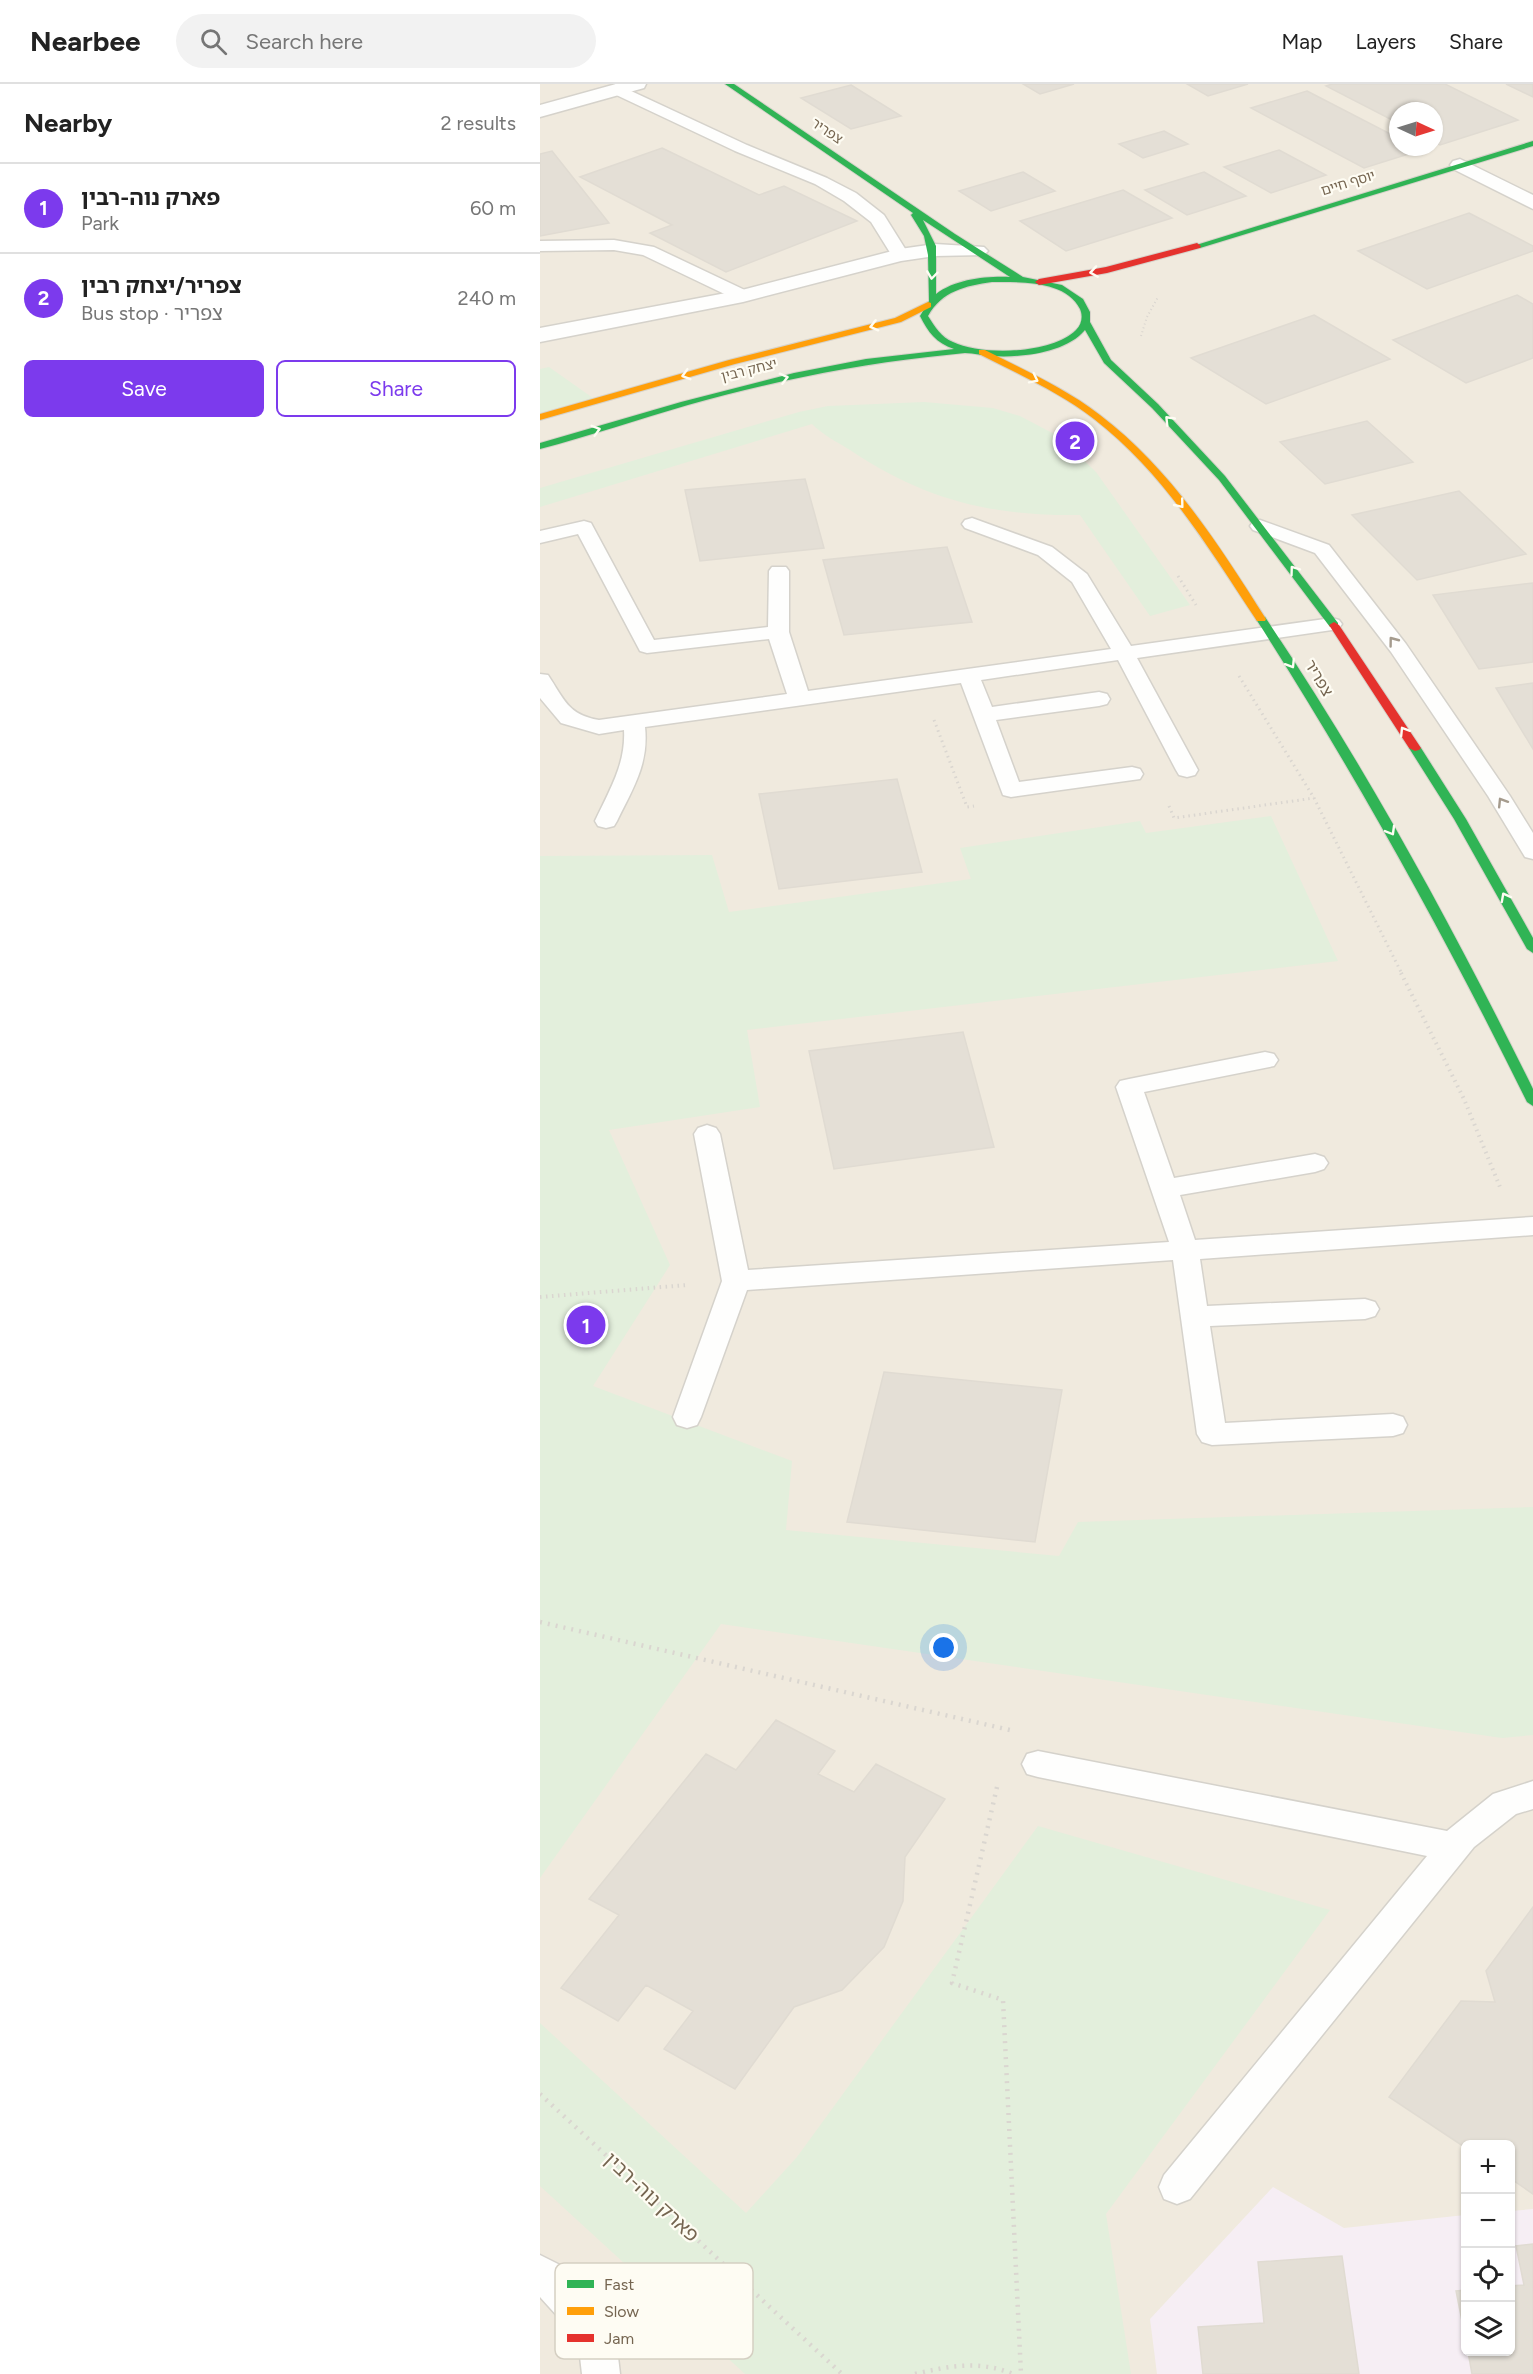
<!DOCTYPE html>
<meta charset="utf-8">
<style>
body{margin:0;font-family:Figtree,"Noto Sans Hebrew",sans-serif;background:#f2f2f2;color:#222}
.controls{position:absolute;right:18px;bottom:18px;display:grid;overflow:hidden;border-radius:9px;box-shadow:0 2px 4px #0004}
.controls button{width:54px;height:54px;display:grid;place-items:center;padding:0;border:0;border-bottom:2px solid #e0e0e0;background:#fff;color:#222;font:30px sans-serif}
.compass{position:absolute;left:849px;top:18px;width:54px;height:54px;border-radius:50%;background:#fff;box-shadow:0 2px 4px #0004;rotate:94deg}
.you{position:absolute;left:404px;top:1564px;width:21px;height:21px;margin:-15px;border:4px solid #fff;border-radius:50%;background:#1a73e8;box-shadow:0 0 0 9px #1a73e833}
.badge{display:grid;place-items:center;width:39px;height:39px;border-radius:50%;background:#7c3aed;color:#fff;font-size:20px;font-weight:700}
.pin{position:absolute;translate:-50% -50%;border:3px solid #fff;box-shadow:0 2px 6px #0006}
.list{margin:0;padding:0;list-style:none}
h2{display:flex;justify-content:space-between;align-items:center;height:78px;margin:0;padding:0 24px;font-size:26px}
h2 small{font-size:20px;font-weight:400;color:#767676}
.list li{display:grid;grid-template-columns:39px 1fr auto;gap:18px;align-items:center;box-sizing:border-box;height:90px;padding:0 24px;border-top:2px solid #e0e0e0}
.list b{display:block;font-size:22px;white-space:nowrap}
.list p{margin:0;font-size:20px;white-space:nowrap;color:#767676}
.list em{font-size:20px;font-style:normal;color:#767676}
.actions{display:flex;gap:12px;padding:18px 24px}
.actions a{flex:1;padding:14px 0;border:2px solid #7c3aed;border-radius:9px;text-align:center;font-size:21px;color:#7c3aed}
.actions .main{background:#7c3aed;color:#fff}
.icon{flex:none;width:33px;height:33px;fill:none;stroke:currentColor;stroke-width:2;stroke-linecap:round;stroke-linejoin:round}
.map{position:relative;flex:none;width:993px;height:2290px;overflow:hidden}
header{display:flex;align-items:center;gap:36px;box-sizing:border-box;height:84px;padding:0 30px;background:#fff;border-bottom:2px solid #e0e0e0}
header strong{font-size:28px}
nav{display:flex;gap:33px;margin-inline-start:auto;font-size:21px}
.search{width:420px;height:54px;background:#f2f2f2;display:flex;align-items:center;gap:15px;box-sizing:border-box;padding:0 21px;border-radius:33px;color:#767676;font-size:22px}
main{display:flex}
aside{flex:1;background:#fff}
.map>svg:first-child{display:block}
.residential{fill:#f0eade;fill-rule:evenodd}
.education{fill:#f6eef4}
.green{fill:#e3efdc}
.building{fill:#e4dfd6;stroke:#e0dbd2;stroke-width:1.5}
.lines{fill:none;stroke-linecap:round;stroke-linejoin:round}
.lane-casing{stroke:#d5d2cb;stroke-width:3}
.street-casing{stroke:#d5d2cb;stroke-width:3}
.fast-casing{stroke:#d6d2ca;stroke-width:2}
.slow-casing{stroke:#d6d2ca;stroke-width:2}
.jam-casing{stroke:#d6d2ca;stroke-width:2}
.path-far3{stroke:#dad6d0;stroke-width:2;stroke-dasharray:1 3;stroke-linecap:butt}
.path-far2{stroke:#dad6d0;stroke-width:3;stroke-dasharray:1.5 4;stroke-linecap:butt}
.path-far1{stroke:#dad6d0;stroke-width:4;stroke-dasharray:1.5 4.5;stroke-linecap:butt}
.path{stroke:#dad6d0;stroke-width:4.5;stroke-dasharray:2 6;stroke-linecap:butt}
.lane{fill:#fefefd;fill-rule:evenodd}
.street{fill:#fefefd;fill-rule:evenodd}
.fast{fill:#30b455;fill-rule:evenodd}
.slow{fill:#ff9f0a;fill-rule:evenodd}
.jam{fill:#e5322d;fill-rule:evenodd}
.oneway{stroke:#fefcf3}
.oneway2{stroke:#a59b8d}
.labels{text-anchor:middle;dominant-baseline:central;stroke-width:4.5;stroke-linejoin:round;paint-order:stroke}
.far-street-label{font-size:14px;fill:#756550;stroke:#fefcf3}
.street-label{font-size:16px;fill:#756550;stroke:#fefcf3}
.near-street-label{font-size:20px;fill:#756550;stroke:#fefcf3}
.key{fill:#fefcf3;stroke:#d5cfc2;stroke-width:1.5}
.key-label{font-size:16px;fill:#756550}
</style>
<header>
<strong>Nearbee</strong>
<div class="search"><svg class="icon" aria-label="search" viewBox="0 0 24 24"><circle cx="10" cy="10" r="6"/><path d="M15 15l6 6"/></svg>Search here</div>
<nav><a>Map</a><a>Layers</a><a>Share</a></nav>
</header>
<main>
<aside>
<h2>Nearby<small>2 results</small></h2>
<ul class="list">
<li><span class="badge">1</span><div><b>פארק נוה-רבין</b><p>Park</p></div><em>60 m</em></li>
<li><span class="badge">2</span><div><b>צפריר/יצחק רבין</b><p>Bus stop · צפריר</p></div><em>240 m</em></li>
</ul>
<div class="actions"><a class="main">Save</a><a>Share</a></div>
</aside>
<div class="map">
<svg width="993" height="2290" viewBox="0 0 993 2290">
<rect width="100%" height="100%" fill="#f8f6f0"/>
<path class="residential" d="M0 0H993V2290H0ZM858 27H894V63H858ZM926 2060H970V2268H926Z"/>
<path class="education" d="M733 2103 804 2144 925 2131 926 2268H970L971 2127 993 2125V2290H617L610 2235Z"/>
<path class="green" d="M9 283 53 314 0 329V285Z
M384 318 453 324 480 332 518 352 556 388 650 521 610 532 540 431C450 432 385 416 310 366 297 358 283 351 272 340L0 423V404L259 328 288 322Z
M731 732 798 877 207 946 220 1023 69 1046 130 1181 53 1302 252 1377 246 1446 519 1472 538 1438 993 1423V1651L962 1654 181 1540 0 1794V772L172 771 189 828 431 795 420 764 600 737 606 749Z
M498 1742 790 1826 566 2130 591 2290H205L0 2102V1939L206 2129 257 2073Z"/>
<path class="building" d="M483 0H534L500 10Z
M647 0H708L668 12Z
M792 0H905L978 36 900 61 894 58V27H858V39L786 2Z
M966 0H993V13Z
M311 1 361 32 311 45 261 14Z
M767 7 858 54V63H875L881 66 824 84 711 24Z
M624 47 648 60 603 74 579 60Z
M122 64 219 111 244 102 317 137 186 188 110 149 132 141 40 93Z
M739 66 786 91 731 109 684 83Z
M12 67 69 139 0 152V70Z
M483 88 515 107 451 127 419 107Z
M664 88 706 112 647 131 605 106Z
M583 106 632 134 526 167 480 137Z
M929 129 993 162V167L887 205 818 167Z
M977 211 993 220V274L926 299 853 256Z
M774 231 850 275 726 320 651 274Z
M827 337 873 378 785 400 740 358Z
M265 395 284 464 160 477 145 406Z
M919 407 986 470 877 496 812 431Z
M407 463 432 538 304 551 283 476Z
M993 499V578L939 585 893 511Z
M993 599V665L956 604Z
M357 695 382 788 239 805 219 710Z
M423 948 454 1063 294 1085 269 967Z
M344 1288 522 1306 495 1458 307 1438Z
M236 1636 295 1667 278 1690 314 1708 336 1680 405 1715 365 1773 363 1817 344 1863 302 1906 254 1923 195 2005 124 1965 153 1927 106 1901 78 1937 21 1904 79 1831 49 1815 166 1670 196 1686Z
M993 1823V2110L970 2094V2060H926V2064L849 2013 921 1917 955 1918 946 1887Z
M993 2160V2290H932L928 2268H970V2202L984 2201 976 2162Z
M802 2172 819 2290H663L658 2243 724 2239 718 2178Z
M926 2206V2257L916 2207Z"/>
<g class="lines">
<g class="lane-casing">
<path id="lane" d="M76 0 207 61 287 94 316 109 344 131 369 171 366 175H354L331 138 304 117 275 100 195 67 70 8 68 5Z
M74 156 114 163 209 208 212 212 209 216H197L103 171 74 166 0 167V157Z
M432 434 512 463 547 490 591 562 792 534 799 536 802 540 799 544 792 546 597 574 658 686 655 691 647 693 639 691 636 686 578 576 441 596 452 623 559 608 567 610 570 615 567 620 559 622 456 636 479 698 592 683 600 685 603 690 600 695 471 713 463 711 421 599 105 643C109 680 93 704 77 737L74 742 66 744 58 742 55 737C69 707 86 680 84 646L59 650 21 639 0 614V590L8 591C24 615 28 631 59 636L247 610 229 555 107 569 100 567 38 450 0 459V447L44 437 51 439 114 556 228 543 229 487 232 483H246L249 487V548L268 607 571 565 532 498 498 471 425 444 422 440 425 436Z
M720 436 789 461 866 560 970 712 993 749V775L985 773 948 712 851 568 775 469 713 446 710 442 713 438Z
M725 968 734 970 738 976 734 982 604 1008 634 1094 775 1070 784 1073 788 1079 784 1085 775 1088 640 1111 655 1156 993 1133V1151L660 1175 667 1222 825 1215 835 1218 839 1225 835 1232 825 1235 670 1242 685 1339 853 1330 863 1333 867 1341 863 1349 853 1352 672 1361 662 1358 657 1350 633 1176 207 1206 161 1333 157 1341 147 1344 137 1341 133 1333 182 1197 154 1050 158 1044 167 1041 176 1044 180 1050 208 1186 629 1158 576 1003 580 997 589 995Z
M498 1667 907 1747 953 1710 993 1697V1725L976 1730 934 1763 650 2115 637 2120 624 2115 619 2103 624 2091 887 1772 498 1693 487 1690 482 1680 487 1670Z
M0 2171 22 2182 69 2234 75 2247 80 2290H42L38 2255 0 2213Z"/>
</g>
<g class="street-casing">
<path id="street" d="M76 0H106L104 4 0 33V21Z
M920 75 993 111V125L913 85 910 81 913 77Z
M395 160 444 163 448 167 444 171 395 172 361 177 203 218 0 258V244L202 206 360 165Z"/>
</g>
<g class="fast-casing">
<path id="fast" d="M185 0H194L415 150 483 193 522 201 543 215 550 228V238L571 276 618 320 685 392 798 539V543H790L679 396 612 324 564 279 545 246C526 269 480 274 452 272 443 272 434 269 425 269 413 270 400 272 388 273 307 282 227 299 148 321 99 335 50 352 0 365V359L141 318 254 289 326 275 414 265C396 259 388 248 380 232L389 217 388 171 384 152 371 131 373 129ZM383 136 470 193C446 192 416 195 396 210V162ZM452 198C479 198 526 196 540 225 543 232 542 240 536 246 512 270 442 272 413 258 401 253 395 243 388 232 402 207 425 202 452 198Z
M993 57V62L660 164 653 162Z
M721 532 725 533C826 683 913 843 993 1005V1022L987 1018C905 852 816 691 716 535Z
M875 661 881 664 926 735 993 854V869L987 865 914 735 869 664Z"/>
</g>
<g class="slow-casing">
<path id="slow" d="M388 218 391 219V223L361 238 195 280 0 336V330L189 276 355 234Z
M439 266H445C484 286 525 304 560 331 631 385 679 461 726 535L725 537H717C669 465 625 390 554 335 519 308 478 290 439 270Z"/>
</g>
<g class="jam-casing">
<path id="jam" d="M657 159 661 162 660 164 567 189 499 201 495 198 499 195 566 183Z
M794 538 799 541 881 664 879 666 875 667 869 664 789 541Z"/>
</g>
<path class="path-far3" d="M601 252 607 233 618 213"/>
<path class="path-far2" d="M638 492 656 521
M699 592 774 714 862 890
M394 636 427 723 434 722
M629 722 634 734 774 714"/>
<path class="path-far1" d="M861 889 924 1015 960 1103
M0 1213 147 1201"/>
<path class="path" d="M0 1538 470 1646
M457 1703 412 1899 463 1916 481 2290
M0 2010 302 2290
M375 2290C409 2282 440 2276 473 2290"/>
<use href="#lane" class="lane"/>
<use href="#street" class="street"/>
<use href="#fast" class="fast"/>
<use href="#slow" class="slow"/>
<use href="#jam" class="jam"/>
</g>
<defs><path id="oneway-chevron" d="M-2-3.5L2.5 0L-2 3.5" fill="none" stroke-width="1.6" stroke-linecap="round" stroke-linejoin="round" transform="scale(1.5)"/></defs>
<g class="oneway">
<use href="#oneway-chevron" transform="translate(554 188) rotate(171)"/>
<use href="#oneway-chevron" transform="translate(392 191) rotate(97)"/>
<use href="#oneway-chevron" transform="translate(334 242) rotate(166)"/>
<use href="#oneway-chevron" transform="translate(146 291) rotate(164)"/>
<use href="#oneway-chevron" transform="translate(244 294) rotate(-14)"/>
<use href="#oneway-chevron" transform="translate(494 295) rotate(27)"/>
<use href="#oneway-chevron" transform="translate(629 336) rotate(-134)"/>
<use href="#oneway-chevron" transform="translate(56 346) rotate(-16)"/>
<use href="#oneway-chevron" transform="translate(640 420) rotate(51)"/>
<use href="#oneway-chevron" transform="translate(754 486) rotate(-126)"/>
<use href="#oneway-chevron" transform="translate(751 580) rotate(58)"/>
<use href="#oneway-chevron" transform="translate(864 647) rotate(-122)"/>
<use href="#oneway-chevron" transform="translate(851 747) rotate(60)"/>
<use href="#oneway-chevron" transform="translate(965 813) rotate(-118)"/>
</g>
<g class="oneway2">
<use href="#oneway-chevron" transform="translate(853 557) rotate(-127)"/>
<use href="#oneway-chevron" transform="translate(962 718) rotate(-122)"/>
</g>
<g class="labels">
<g class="far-street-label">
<text transform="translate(287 47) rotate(34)">צפריר</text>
<text transform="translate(808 99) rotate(-17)">יוסף חיים</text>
<text transform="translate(209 286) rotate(-14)">יצחק רבין</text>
</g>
<g class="street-label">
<text transform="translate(779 594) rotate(59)">צפריר</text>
</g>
<g class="near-street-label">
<text transform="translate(112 2113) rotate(43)">פארק נוה-רבין</text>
</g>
</g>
<rect x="15" y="2179" width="198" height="96" rx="9" class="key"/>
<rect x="27" y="2196" width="27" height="8" fill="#30b455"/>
<rect x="27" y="2223" width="27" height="8" fill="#ff9f0a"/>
<rect x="27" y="2250" width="27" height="8" fill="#e5322d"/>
<g class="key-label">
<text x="64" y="2206">Fast</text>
<text x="64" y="2233">Slow</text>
<text x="64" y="2260">Jam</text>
</g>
</svg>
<div class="controls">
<button>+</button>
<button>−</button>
<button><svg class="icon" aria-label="locate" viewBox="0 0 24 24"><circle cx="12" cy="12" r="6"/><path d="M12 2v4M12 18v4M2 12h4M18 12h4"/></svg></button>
<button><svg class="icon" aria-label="layers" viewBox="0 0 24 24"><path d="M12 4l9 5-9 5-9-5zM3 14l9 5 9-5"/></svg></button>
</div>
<svg class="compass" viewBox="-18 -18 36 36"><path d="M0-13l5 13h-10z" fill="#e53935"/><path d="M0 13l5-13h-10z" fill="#767676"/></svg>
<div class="you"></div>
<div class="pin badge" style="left:46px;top:1241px">1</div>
<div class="pin badge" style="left:535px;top:357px">2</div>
</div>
</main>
